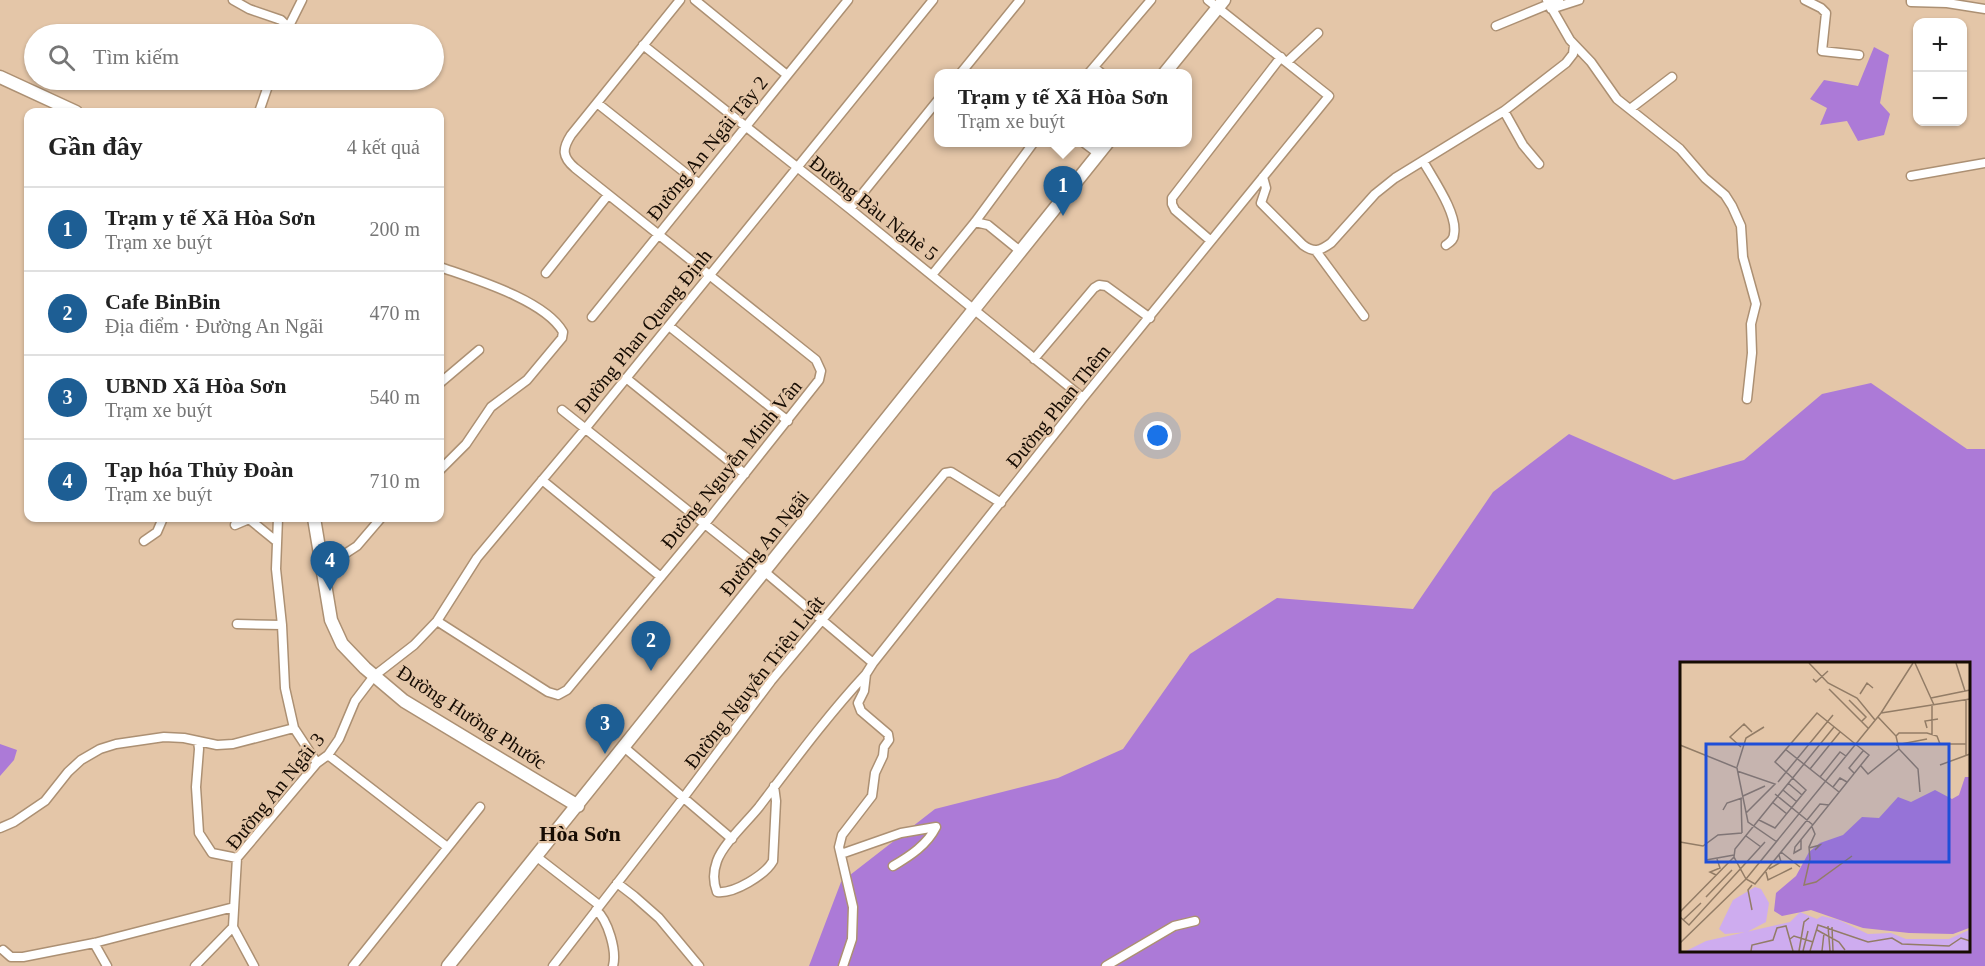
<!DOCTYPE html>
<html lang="vi">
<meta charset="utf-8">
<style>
body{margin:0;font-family:Georgia,serif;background:#f6f6f6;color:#222}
.controls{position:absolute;right:18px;top:18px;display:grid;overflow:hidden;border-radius:12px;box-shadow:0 2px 4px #0004}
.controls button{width:54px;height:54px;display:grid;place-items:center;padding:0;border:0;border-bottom:2px solid #e0e0e0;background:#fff;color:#222;font:30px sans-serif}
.you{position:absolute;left:1158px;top:436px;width:21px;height:21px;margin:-15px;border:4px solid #fff;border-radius:50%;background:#1a73e8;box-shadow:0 0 0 9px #1a73e833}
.badge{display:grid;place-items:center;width:39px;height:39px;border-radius:50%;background:#1d5e94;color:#fff;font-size:20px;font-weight:700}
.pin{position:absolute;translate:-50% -50px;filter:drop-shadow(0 2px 3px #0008)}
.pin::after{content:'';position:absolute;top:32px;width:21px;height:18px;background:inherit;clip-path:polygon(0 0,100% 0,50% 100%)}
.popup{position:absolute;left:934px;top:69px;width:258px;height:78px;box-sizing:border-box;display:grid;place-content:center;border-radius:12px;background:#fff;filter:drop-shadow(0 2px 4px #0005);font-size:20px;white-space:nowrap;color:#767676}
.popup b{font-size:22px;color:#222}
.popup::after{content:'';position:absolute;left:50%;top:100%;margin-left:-12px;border:12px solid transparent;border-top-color:#fff}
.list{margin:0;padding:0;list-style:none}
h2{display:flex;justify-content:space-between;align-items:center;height:78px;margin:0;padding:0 24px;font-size:26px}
h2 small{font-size:20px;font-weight:400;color:#767676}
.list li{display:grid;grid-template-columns:39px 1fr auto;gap:18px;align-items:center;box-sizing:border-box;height:84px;padding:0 24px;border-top:2px solid #e0e0e0}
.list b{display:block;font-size:22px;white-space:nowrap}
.list p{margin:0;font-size:20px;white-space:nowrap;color:#767676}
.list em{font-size:20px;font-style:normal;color:#767676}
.icon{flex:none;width:33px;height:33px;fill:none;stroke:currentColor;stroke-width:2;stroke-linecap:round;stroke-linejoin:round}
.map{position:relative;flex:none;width:1985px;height:966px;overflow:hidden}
.search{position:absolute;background:#fff;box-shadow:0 2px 4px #0004;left:24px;top:24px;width:420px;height:66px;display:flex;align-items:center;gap:15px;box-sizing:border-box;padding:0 21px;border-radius:33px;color:#767676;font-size:22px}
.panel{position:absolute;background:#fff;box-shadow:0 2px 4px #0004;left:24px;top:108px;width:420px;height:414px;border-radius:12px}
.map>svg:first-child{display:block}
.forest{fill:#ac7ad7;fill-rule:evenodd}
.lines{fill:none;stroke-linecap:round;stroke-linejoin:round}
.minor-casing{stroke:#ac9073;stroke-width:11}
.secondary-casing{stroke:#ac9073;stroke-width:15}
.minor{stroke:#fff;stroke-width:8}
.secondary{stroke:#fff;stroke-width:12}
.labels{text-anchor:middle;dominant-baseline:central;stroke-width:4.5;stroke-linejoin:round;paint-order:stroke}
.street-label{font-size:20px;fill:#160c03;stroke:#e4c6a8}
.quarter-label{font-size:22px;font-weight:bold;fill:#160c03;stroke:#e4c6a8}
.inset-road{fill:none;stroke:#927c66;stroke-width:1.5}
.view{fill:#1d4ed8;fill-opacity:0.15;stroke:#1d4ed8;stroke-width:3}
.inset-edge{fill:none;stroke:#160c03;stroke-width:3}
</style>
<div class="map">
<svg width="1985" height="966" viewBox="0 0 1985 966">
<rect width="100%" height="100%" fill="#e4c6a8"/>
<path class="forest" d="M1874 47 1889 55 1880 103 1890 114 1884 135 1858 141 1847 121 1820 125 1827 108 1810 99 1824 80 1858 86Z
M1871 383 1967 449H1985V966H809L841 882 935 809 1058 778 1123 749 1190 654 1277 598 1413 609 1493 492 1569 434 1674 480 1744 460 1822 394ZM1682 663H1968V950H1682Z
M0 744 17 750 14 760 0 776Z"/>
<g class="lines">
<g class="minor-casing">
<path id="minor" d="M233 0 249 9 281 20 288 27
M695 0 787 75
M1547 0 1570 40 1591 62 1617 99 1680 149 1705 178 1725 195 1732 206 1741 226 1743 257 1756 304 1751 324 1752 353 1747 399
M1805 0 1821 8 1826 13 1822 51 1859 55
M1911 0V2L1947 3 1985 9
M1551 9 1579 0
M1496 26 1559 0
M285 34 302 0
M643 45 850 209 1083 398
M1287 62 1318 33
M1094 67 1151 0
M960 74 1020 0
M1088 74 1094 67 1102 74
M597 103 698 183
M1630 109 1672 77
M1504 111 1523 145 1539 164
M259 112 270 80
M1083 142 1099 154
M1423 161C1433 179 1458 214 1454 234 1454 240 1450 242 1446 245
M1911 176 1985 163
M1263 177 1266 188 1261 203 1303 245C1314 253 1320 251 1331 243L1375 194 1395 178 1504 111 1566 63 1573 54 1574 45
M850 209 938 100
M975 222 988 225 1020 251
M1211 241 1175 210 1172 204V198L1281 57
M1316 251 1364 316
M440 267C474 279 545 300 563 332L562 338 527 380 491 407 466 444 440 470
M546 273 608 195
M932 275 975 222 1034 142
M592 317 848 0
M669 326 788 421
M1034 359 1094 288 1099 285 1106 286 1150 318
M626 378 745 474
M440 383 479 350
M562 410 765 572 873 663
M542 480 661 577
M278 518 276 569 282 625 285 688 294 728 317 763
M235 525 249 519 276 541
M144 541 157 532 163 518
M322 569 357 546 381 518
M437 621 548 692 558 695 567 690 704 525 819 380 821 371 816 360 575 168C562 157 562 149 571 135L680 0
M237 624 282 625
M198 741 199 749 196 787 199 833 212 853 237 858
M625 748 732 839
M328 755 446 846
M774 786 776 801 773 861C765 875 734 894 717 892 713 882 713 872 717 861 723 844 747 822 759 807 794 761 827 716 866 674L873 663 1083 398 1329 96 1208 0
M0 828 14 822 45 801 68 772 81 760 100 749 116 744 164 737 184 738 217 745 233 744 294 728
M841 854 901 833 936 827C927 845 910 856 893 866
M537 857 599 905
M617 883 634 896 659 918 699 966
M596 910C608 920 617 951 613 966
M94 943 107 966
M3 950 11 957H23L94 943 234 907
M195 966 233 927
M254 966 233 927 237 858 317 763 328 755 339 739 355 701 374 676 414 645 437 621 477 558 585 429 933 0
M353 966 480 807
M553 966 684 797 771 681 945 473 951 472 1001 503
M843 966 852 939 853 907 839 847 842 835 872 796 875 773 883 756 884 747 889 740 888 734 861 711 858 703 864 691 866 674
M1106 966 1174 926 1195 921"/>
</g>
<g class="secondary-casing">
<path id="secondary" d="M1164 74 1224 0
M0 77 76 112
M314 518 331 620 342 644 365 668 404 701 578 806
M448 966 1108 142"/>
</g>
<use href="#minor" class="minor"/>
<use href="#secondary" class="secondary"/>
</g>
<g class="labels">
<g class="street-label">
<text transform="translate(707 148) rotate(-51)">Đường An Ngãi Tây 2</text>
<text transform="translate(874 208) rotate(38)">Đường Bàu Nghè 5</text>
<text transform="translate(643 331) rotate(-51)">Đường Phan Quang Định</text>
<text transform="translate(1058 406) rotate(-51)">Đường Phan Thêm</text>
<text transform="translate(731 464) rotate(-51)">Đường Nguyễn Minh Vân</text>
<text transform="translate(764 543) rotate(-51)">Đường An Ngãi</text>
<text transform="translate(754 682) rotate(-52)">Đường Nguyễn Triệu Luật</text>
<text transform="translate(472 717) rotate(33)">Đường Hưởng Phước</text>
<text transform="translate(275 791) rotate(-51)">Đường An Ngãi 3</text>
</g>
<g class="quarter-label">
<text x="580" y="833">Hòa Sơn</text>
</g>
</g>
<g transform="translate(1680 662)">
<rect width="290" height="290" fill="#e4c6a8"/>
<path d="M75 225 81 227 89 241 86 260 67 270 45 272 39 267 53 238ZM120 250 137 257 142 254 159 258 188 272 211 271 226 277H269L289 268V289H6L26 279 110 260Z" fill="#ceacef"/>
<path d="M285 115H289V266L273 272 229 271 183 266 131 248 102 254 94 249 96 231 116 214 129 190 140 181 163 173 182 155 199 156 218 135 231 140 255 128 272 137 279 133Z" fill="#ac7ad7"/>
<path class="inset-road" d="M129 1 148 21 177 36 195 58M235 1 254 43M276 1 285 29M133 17 136 20 148 9M149 27 188 66M180 32 187 21 193 26M251 36 290 28M286 37V94M169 38 186 55 181 60M252 43V73M201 51 290 37M198 55 216 74 219 87 238 107 240 130M247 66 245 59 258 57M216 74 219 71H247L257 74 260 82H286M0 83 57 106 68 160 97 180M216 83 247 77M61 85 50 75 64 62 72 70M105 87 159 130M260 103 290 92M181 104 188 112 219 87M57 105 66 76 84 65M130 107 160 70M57 109 95 122 66 151M174 111 169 106 183 89M140 115 160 90 166 94M98 120 153 53M108 121 122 133M153 125 160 116 167 120M103 128 117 140M95 132 133 163M63 134 85 124M61 136 62 171M92 140 107 152M149 143 140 142 75 222 66 217 54 195 55 187 154 65M43 148 47 141 62 136M79 158 95 166 126 128 95 100 137 51 189 93 115 185 114 191 121 187V178M132 165 135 172 129 185 130 197 124 223 136 220 172 194M66 174 81 185M0 180 23 184 38 173 62 171M129 186 140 183 135 188M101 190 120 205M26 198 54 193M89 207 101 200 99 193M86 210 88 218 112 206M36 213 30 210 40 206 37 197M26 235 52 208M72 248 68 228 72 223M0 250 54 195M0 255 9 263 85 180M3 258 21 241M148 264 150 289M152 265 153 289M137 268 159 280 165 288M110 277 114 274 133 280M0 281 66 217 201 51 233 1M71 289 72 283 93 278 97 266 106 264 113 289M119 289 124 260 129 256M123 289 128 269M130 289 138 263 188 280 212 276 222 282 269 284 281 276 290 279M142 289 144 271"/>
<path class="view" d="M26 82H269V200H26Z"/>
<rect width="290" height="290" class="inset-edge"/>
</g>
</svg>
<div class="controls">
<button>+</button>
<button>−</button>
</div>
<div class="you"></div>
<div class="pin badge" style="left:1063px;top:216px">1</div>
<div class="popup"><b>Trạm y tế Xã Hòa Sơn</b>Trạm xe buýt</div>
<div class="pin badge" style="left:651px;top:671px">2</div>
<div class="pin badge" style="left:605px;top:754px">3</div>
<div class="pin badge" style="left:330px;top:591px">4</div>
<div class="search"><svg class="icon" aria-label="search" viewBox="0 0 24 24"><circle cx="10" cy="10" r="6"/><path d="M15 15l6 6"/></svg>Tìm kiếm</div>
<section class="panel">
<h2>Gần đây<small>4 kết quả</small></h2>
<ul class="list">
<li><span class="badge">1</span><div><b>Trạm y tế Xã Hòa Sơn</b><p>Trạm xe buýt</p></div><em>200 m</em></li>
<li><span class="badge">2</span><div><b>Cafe BinBin</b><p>Địa điểm · Đường An Ngãi</p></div><em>470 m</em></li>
<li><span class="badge">3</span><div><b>UBND Xã Hòa Sơn</b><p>Trạm xe buýt</p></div><em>540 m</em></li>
<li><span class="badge">4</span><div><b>Tạp hóa Thủy Đoàn</b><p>Trạm xe buýt</p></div><em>710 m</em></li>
</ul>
</section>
</div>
